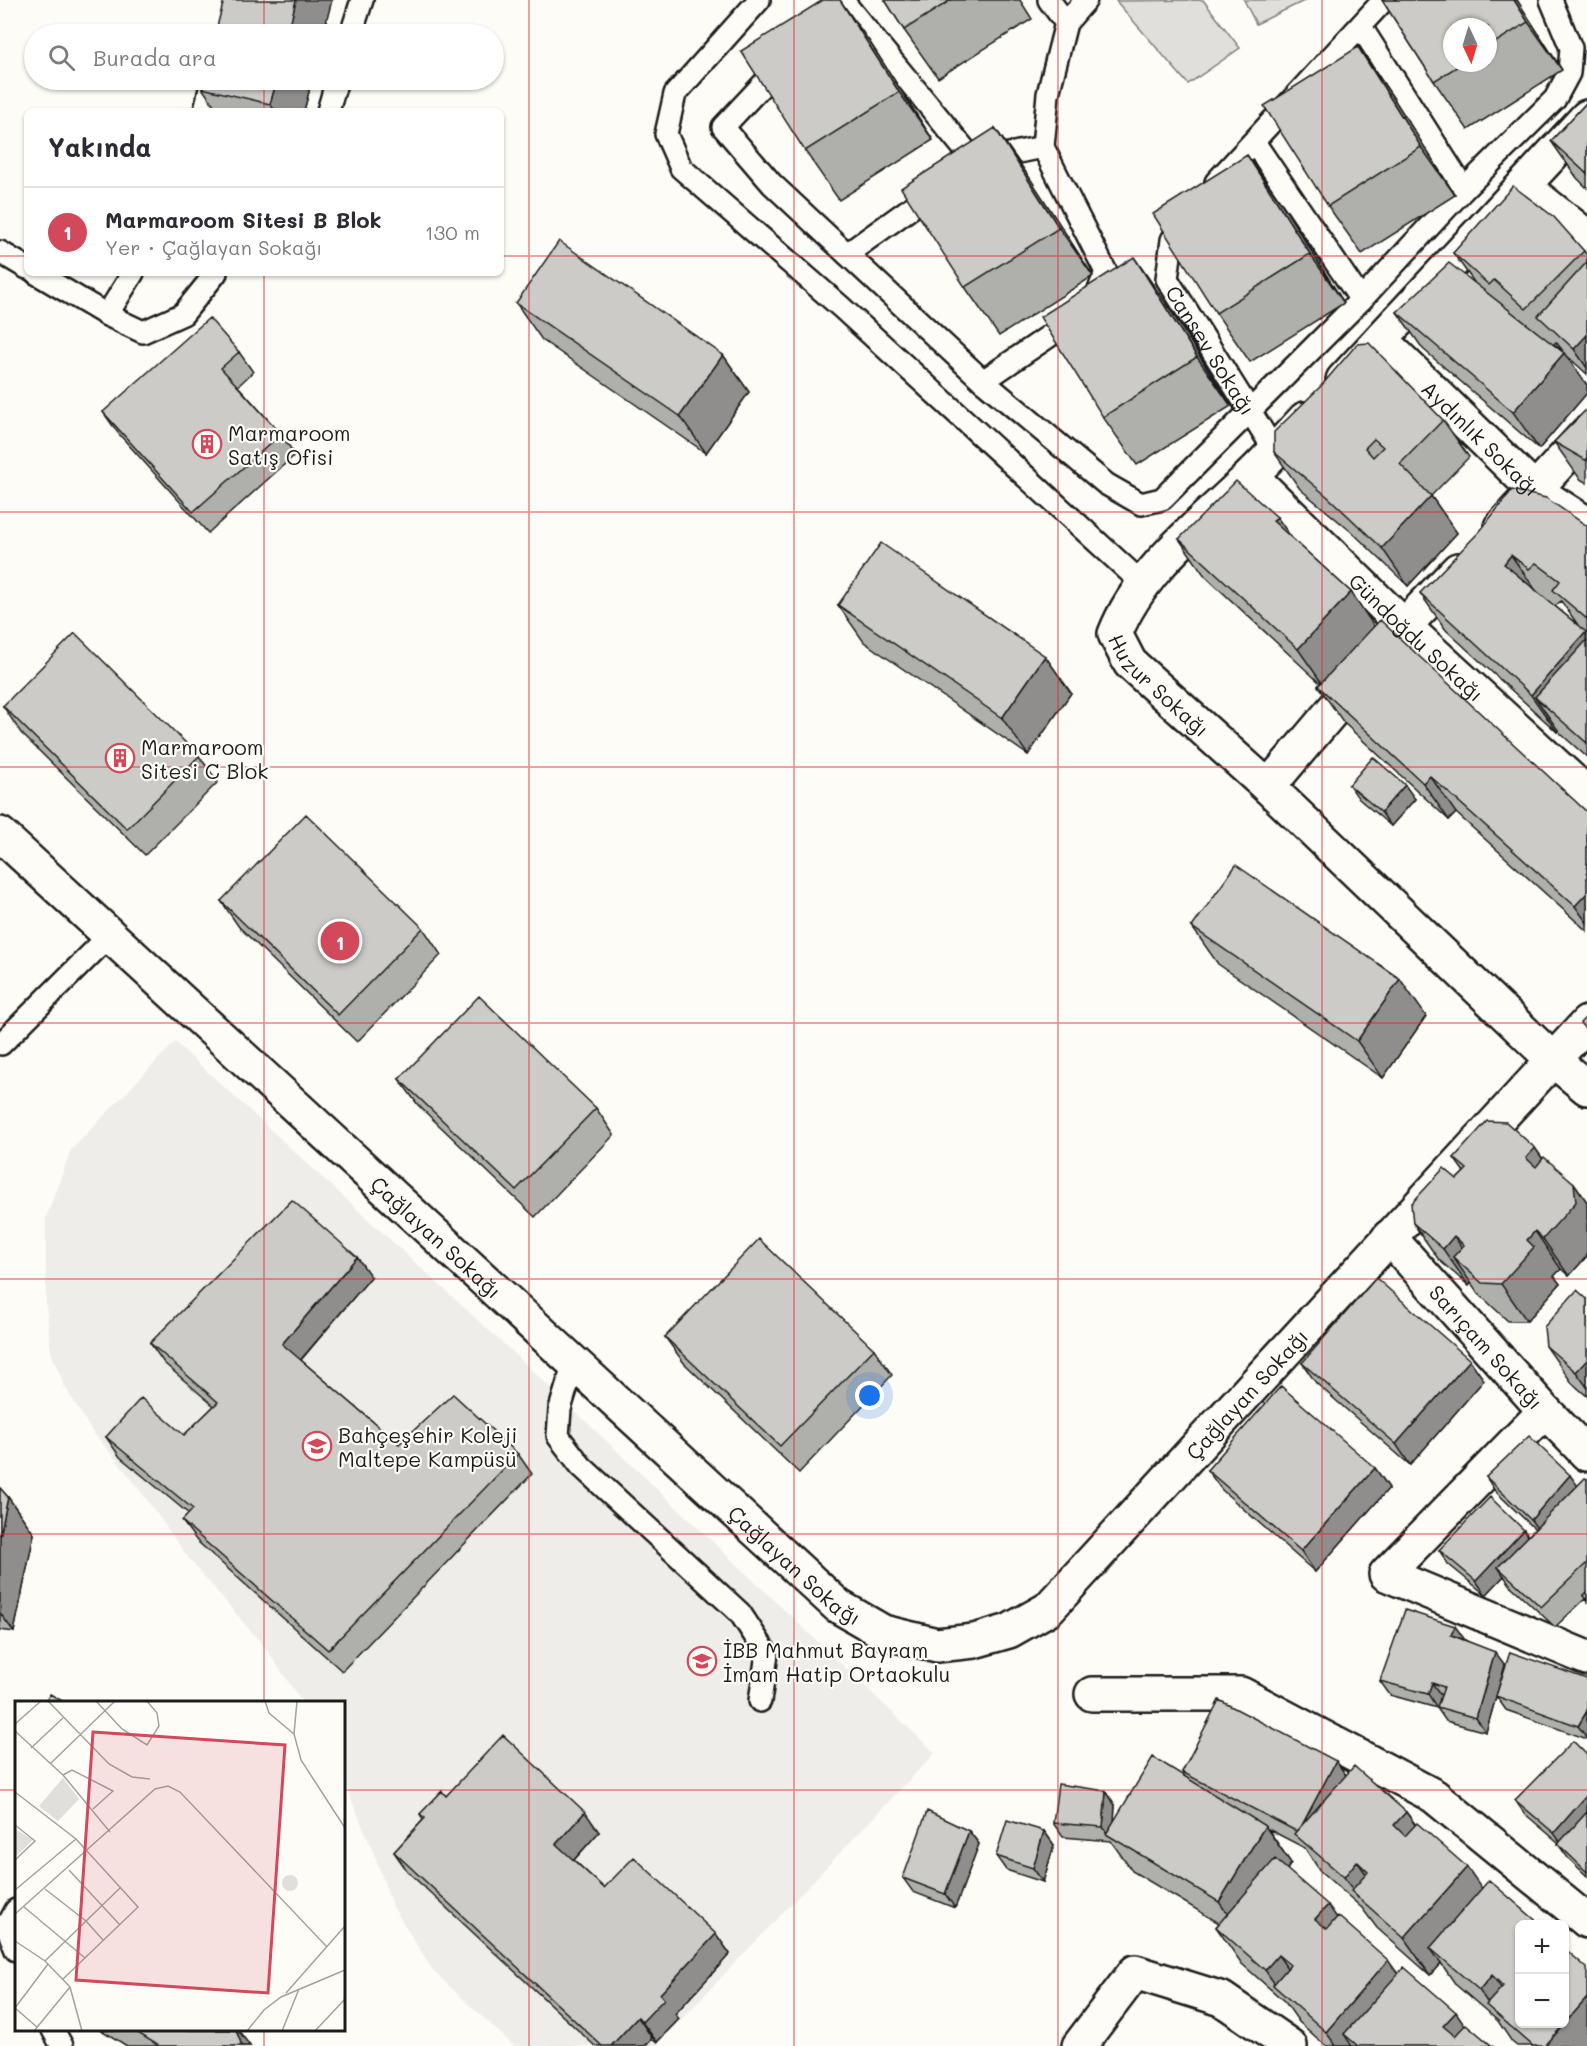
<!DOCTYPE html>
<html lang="tr">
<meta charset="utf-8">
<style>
body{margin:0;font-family:Mali,sans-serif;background:#f7f7f7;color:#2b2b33}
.controls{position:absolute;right:18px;bottom:18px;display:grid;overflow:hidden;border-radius:9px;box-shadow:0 2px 4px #0004}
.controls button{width:54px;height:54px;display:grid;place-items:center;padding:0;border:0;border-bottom:2px solid #e1e1e2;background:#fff;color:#2b2b33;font:30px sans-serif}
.compass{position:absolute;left:1443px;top:18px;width:54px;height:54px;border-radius:50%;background:#fff;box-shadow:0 2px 4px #0004;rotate:176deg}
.you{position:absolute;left:870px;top:1396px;width:21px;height:21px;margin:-15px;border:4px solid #fff;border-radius:50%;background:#1a73e8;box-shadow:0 0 0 9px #1a73e833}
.badge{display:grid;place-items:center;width:39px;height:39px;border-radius:50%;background:#d1495b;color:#fff;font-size:20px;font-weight:700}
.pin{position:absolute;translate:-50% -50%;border:3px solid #fff;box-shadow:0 2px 6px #0006}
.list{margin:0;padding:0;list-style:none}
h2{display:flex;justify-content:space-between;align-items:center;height:78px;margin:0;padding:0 24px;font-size:26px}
h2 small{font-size:20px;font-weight:400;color:#7c7c81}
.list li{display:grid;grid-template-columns:39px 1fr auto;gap:18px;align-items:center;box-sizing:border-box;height:90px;padding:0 24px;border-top:2px solid #e1e1e2}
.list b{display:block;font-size:22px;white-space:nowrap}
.list p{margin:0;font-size:20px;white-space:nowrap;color:#7c7c81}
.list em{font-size:20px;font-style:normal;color:#7c7c81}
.icon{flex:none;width:33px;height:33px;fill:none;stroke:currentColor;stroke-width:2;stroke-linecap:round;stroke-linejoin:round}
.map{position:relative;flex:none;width:1587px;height:2046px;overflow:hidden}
.search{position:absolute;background:#fff;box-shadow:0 2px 4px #0004;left:24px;top:24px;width:480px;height:66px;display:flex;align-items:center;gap:15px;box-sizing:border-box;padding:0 21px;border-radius:33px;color:#7c7c81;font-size:22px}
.panel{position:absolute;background:#fff;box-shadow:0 2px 4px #0004;left:24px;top:108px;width:480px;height:168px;border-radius:9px}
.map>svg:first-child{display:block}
.built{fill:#eeede9}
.green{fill:#e0dfdb;stroke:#7e7e7c;stroke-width:1.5}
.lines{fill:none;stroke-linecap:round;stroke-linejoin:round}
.service-casing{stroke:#1c1c1c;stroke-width:26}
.minor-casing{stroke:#1c1c1c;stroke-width:38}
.service{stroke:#fdfcf7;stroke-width:21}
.minor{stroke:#fdfcf7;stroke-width:33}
.wall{fill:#afafac;stroke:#1c1c1c;stroke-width:1.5;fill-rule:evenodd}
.shaded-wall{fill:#8f8e8c;stroke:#1c1c1c;stroke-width:1.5}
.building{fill:#cccbc8;stroke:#1c1c1c;stroke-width:1.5;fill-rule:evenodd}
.grid{fill:none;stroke:#d62828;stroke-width:1.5;stroke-opacity:0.55}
.labels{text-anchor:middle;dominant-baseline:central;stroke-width:4.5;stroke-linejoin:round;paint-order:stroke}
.street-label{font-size:21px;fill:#1c1c1c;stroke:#fdfcf7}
.poi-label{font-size:21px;fill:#1c1c1c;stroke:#fdfcf7;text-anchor:start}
.inset-road{fill:none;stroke:#a3a29f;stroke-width:1.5}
.view{fill:#d1495b;fill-opacity:0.15;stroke:#d1495b;stroke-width:3}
.inset-edge{fill:none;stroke:#1c1c1c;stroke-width:3}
</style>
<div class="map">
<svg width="1587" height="2046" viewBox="0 0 1587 2046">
<rect width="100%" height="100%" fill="#fdfcf7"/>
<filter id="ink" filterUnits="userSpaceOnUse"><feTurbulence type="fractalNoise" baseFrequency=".0167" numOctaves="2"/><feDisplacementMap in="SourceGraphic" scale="12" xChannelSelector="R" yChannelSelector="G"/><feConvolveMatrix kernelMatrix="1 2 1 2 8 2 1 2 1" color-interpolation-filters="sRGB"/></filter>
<g filter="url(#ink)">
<path class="built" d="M175 1042 519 1358 935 1753 656 2046H514L434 1972 392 1905 375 1856 344 1782V1702H302L267 1650 190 1560 131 1478 91 1430 64 1385 51 1352 46 1305V1218L71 1150Z"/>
<path class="green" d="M1203 0 1240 48 1188 84 1116 1Z
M1244 0H1306L1256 24Z"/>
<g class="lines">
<g class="service-casing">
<g id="service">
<path d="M759 0 675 94 666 134 681 168 841 307 1144 585"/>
<path d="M842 0 975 162"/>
<path d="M1049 0 1066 23"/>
<path d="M1361 27 1464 189"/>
<path d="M351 34 362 0"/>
<path d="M782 64 723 127 772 184 983 381 1106 484 1141 504 1162 499 1361 300 1464 189 1555 99 1569 73 1571 48 1551 0"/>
<path d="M205 111 212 80"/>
<path d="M328 111 337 80"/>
<path d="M1254 142 1361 300"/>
<path d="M985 159 1043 147"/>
<path d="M1216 182 1384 0"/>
<path id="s1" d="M1184 219 1172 240 1167 279 1275 451"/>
<path d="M0 252 27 268"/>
<path d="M847 254 936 190"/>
<path d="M36 273 107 315 143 332 183 314 216 273"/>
<path d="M107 315 133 273"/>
<path d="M983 381 1092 307 1106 272 1043 147 1048 94 1066 23 1086 0"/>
<path d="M1 1044 110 935"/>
<path d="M574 1363 560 1409 558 1436 581 1466 740 1613 767 1654 760 1701"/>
<path d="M0 1926 7 1927 16 1950"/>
<path d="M7 1927 16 1910"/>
<path d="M53 2030 62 2046"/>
</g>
</g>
<g class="minor-casing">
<g id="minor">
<path d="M1523 186 1587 237"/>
<path id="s2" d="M1381 340 1536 491 1587 524"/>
<path d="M1343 380 1587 117"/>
<path id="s3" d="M1305 419C1284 441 1264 464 1241 485 1195 529 1139 573 1115 634L1130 663 1268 787 1552 1059 1587 1088"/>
<path id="s4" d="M1251 476 1404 626 1587 794"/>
<path d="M1501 527 1587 433"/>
<path d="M1268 787 1404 626 1458 570"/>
<path id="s5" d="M0 834 838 1606 883 1632 937 1645 974 1641 1009 1631 1048 1609 1587 1023"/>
<path id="s6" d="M1389 1237 1545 1411 1587 1454"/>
<path d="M1545 1411 1386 1574 1587 1658"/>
<path d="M1092 1694H1241L1434 1796 1587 1921"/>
<path d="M1079 2046 1135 1972 1222 1999 1290 2046"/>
</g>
</g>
<use href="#service" class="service"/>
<use href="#minor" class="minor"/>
</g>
<path class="wall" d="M885 0H1020L1032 19 938 78 904 30Z
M1382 0H1517L1562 70 1468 130 1434 81ZM1452 27H1488V63H1452Z
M869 41 933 140 839 200 805 151Z
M1358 47 1392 96 1455 195 1362 254 1328 206Z
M312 80 304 111H218L202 88Z
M1587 102V188L1577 178 1551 141Z
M995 128 1029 177 1093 276 999 336 965 287Z
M1281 203 1344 303 1250 362 1216 313Z
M1584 251 1587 255V374L1565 354 1587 385V393L1539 449 1423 349 1397 312 1474 282 1453 253ZM1556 342 1563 351 1554 344Z
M516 303 723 355 749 392 706 453 542 340Z
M1168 306 1231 406 1137 465 1103 417Z
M239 352 253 372 238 386 281 434 295 455 208 533 118 433 103 412Z
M1587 409V483L1580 479 1554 442Z
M1443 420 1469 457 1431 496 1457 533 1408 586 1354 534 1300 489 1274 452Z
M1587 526V757L1561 734 1558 730 1557 732 1446 630 1420 593ZM1561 601 1578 625 1555 606Z
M1179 539 1294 540 1351 592 1374 626 1587 812V931L1456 813 1449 820 1344 723 1318 686 1320 683 1205 576Z
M838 605 1045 656 1071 693 1028 755 864 642Z
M3 706 199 756 218 782 145 855 21 733Z
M1349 785 1415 799 1391 826 1359 799Z
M221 901 423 928 441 955 357 1042 239 927Z
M1192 927 1426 1016 1383 1078 1218 964Z
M399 1079 596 1108 614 1135 535 1217 418 1105Z
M1535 1148 1543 1159 1574 1183 1587 1202V1256L1569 1276 1561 1269 1554 1276 1560 1284 1527 1321H1508L1479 1294 1471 1283 1469 1286 1439 1260 1413 1223 1464 1172 1454 1158Z
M371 1277 301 1360 399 1444 518 1454 532 1474 342 1671 197 1541 182 1521 189 1514 120 1457 106 1437 184 1435 214 1406 164 1363 150 1343Z
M1587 1299V1396L1572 1383 1546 1346Z
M665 1337 874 1349 892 1375 799 1473 684 1363Z
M1302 1363 1484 1380 1410 1465 1316 1383Z
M1375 1468 1389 1488 1315 1572 1222 1490 1207 1470Z
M1486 1477 1577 1486 1587 1479V1602L1585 1599 1555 1627 1512 1587 1504 1576 1486 1595 1448 1564 1439 1550 1528 1536 1535 1529 1495 1491Z
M0 1488 8 1497 34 1534 14 1632 0 1630Z
M1465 1640 1505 1665 1486 1732 1446 1721 1437 1708 1390 1695 1380 1681Z
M1587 1679V1739L1506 1710 1496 1696Z
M1587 1755V1876L1568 1858 1558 1844 1559 1843 1524 1813 1515 1800Z
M1336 1761 1346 1775 1406 1812 1587 2046H1517L1512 2042 1498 2021 1456 1985 1441 1963 1430 1975 1377 1928 1362 1908 1320 1871 1305 1848 1268 1829 1291 1863 1287 1870 1337 1918 1398 1973 1492 2046H1326L1299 2022 1285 2002 1242 1964 1216 1927 1219 1923 1132 1871 1111 1841 1063 1837 1053 1823 1106 1791 1115 1805 1114 1820 1185 1777 1182 1772Z
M446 1796 599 1832 574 1860 604 1888 716 1934 730 1954 675 2014 679 2019 657 2042 652 2038 645 2046H595L408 1872 394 1852 423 1820 420 1814Z
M969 1831 979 1844 955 1908 913 1892 903 1878Z
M1044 1831 1054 1845 1043 1882 1006 1870 996 1856Z
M101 2030H238L250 2046H127Z"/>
<path class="shaded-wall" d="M296 0H332L323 34H288Z
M840 0 869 41 933 140 899 92Z
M1514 0H1517L1562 70 1528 22Z
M1358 47 1392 96 1455 195 1421 147Z
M277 80H312L304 111H275L270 104Z
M995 128 1029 177 1093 276 1059 228Z
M1247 155 1281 203 1344 303 1310 254Z
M1134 257 1168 306 1231 406 1197 357Z
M1587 335V368L1574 349Z
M1564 353 1587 385V393L1539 449 1513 412Z
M723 355 749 392 706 453 680 416Z
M1431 496 1457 533 1408 586 1382 548Z
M1277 517 1303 554 1273 521Z
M1511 555 1537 592 1504 564Z
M1351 592 1376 629 1324 686 1298 649Z
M1586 632 1587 698 1535 697 1558 730 1557 732 1531 695Z
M1045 656 1071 693 1028 755 1002 718Z
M1430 776 1456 813 1449 820 1423 783Z
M1405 785 1415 799 1391 826 1381 812Z
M1587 893V923L1575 906Z
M1400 979 1426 1016 1383 1078 1357 1041Z
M1535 1148 1561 1185 1552 1195 1526 1158Z
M1574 1183 1587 1202V1256L1569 1276 1543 1239Z
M1535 1231 1561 1269 1554 1276 1560 1284 1527 1321 1501 1284 1527 1240Z
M1454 1236 1480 1274 1453 1257 1471 1283 1469 1286 1443 1249Z
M357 1257 371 1277 297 1364 282 1344Z
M1470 1360 1484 1380 1410 1465 1396 1444Z
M1587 1360V1387L1576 1372Z
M1375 1468 1389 1488 1315 1572 1301 1551Z
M1570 1475 1580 1489 1541 1534 1531 1520Z
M8 1497 34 1534 14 1632 0 1613V1536Z
M1524 1530 1534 1544 1498 1567 1504 1576 1486 1595 1476 1581Z
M1455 1626 1465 1640 1451 1635Z
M1495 1652 1505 1665 1486 1732 1476 1718Z
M1432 1683 1442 1697 1437 1708 1428 1694Z
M1587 1711V1738L1578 1726Z
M1336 1761 1350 1781 1298 1832Z
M1106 1791 1115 1805 1113 1838 1108 1835 1103 1827Z
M1587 1795V1820L1563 1846 1554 1833Z
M585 1812 599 1832 570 1864 556 1844Z
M1406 1812 1432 1849 1420 1863 1394 1825Z
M1265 1826 1291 1863 1245 1939 1219 1902Z
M969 1831 979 1844 955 1908 945 1894Z
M1044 1831 1054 1845 1043 1882 1033 1868Z
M1357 1861 1383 1898H1358L1344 1877Z
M1467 1867 1493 1904 1430 1948 1441 1963 1430 1975 1404 1938Z
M1328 1905 1354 1942 1341 1956 1315 1919Z
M716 1934 730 1954 675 2014 679 2019 657 2042 642 2022 660 1994Z
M1278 1955 1304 1992 1279 1990 1265 1970Z
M1388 1960 1414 1997 1344 2034 1352 2046H1336L1326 2032Z
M1492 1975 1518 2012 1493 2011 1479 1990Z
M1587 1998V2046H1545Z
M1456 2012 1479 2046H1457L1443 2026Z
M638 2017 652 2038 645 2046H611Z
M236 2030H238L250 2046H242Z"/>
<path class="building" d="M224 0H296L288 34H215Z
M823 0H840L899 92 805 151 741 51Z
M885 0H951L904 30Z
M1382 0H1514L1528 22 1488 47V27H1452V63H1463L1434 81Z
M1358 47 1421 147 1328 206 1264 106Z
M204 80H277L270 104 202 88Z
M1587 102V174L1551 141Z
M995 128 1059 228 965 287 901 188Z
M1247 155 1310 254 1216 313 1153 214Z
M1513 186 1554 217 1584 251 1526 309 1494 280 1489 285 1453 253Z
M559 241 723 355 680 416 516 303Z
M1134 257 1197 357 1103 417 1040 317Z
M1587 262V335L1574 349 1538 316Z
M1449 263 1564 353 1513 412 1397 312Z
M209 318 239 352 221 368 281 434 193 512 103 412Z
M1369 343 1443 420 1400 464 1431 496 1382 548 1328 497 1274 452V432L1321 386 1357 344ZM1374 439 1383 447 1373 457 1365 448Z
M1587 409V461L1554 442Z
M1236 481 1277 517 1273 521 1351 592 1298 649 1179 539Z
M1512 490 1546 498 1587 526V619L1553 590 1560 581 1536 563 1529 569 1511 555 1504 564 1586 632 1531 695 1420 593 1480 531Z
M881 543 1045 656 1002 718 838 605Z
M1380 620 1587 812V893L1575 906 1430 776 1423 783 1318 686Z
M75 633 199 756 127 829 3 706Z
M1587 640V743L1535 697Z
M1373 757 1405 785 1381 812 1349 785Z
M306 814 423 928 338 1015 221 901Z
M1236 865 1400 979 1357 1041 1192 927Z
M479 996 596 1108 516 1190 399 1079Z
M1587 1016V1031L1580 1023Z
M1487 1121 1506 1122 1535 1148 1526 1158 1536 1167 1544 1157 1574 1183 1576 1202 1543 1239 1535 1231 1527 1240 1534 1247 1501 1284 1482 1283 1453 1257 1464 1245 1454 1236 1443 1249 1413 1223 1411 1204 1444 1168 1457 1179 1467 1169 1454 1158Z
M292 1200 357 1257 282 1344 399 1444 453 1394 518 1454 328 1650 182 1521 193 1509 106 1437 141 1398 184 1435 218 1402 150 1343Z
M759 1239 874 1349 780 1446 665 1337Z
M1376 1278 1470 1360 1396 1444 1302 1363Z
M1577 1290 1587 1299V1360L1576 1372 1546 1346 1544 1327Z
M1281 1386 1375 1468 1301 1551 1207 1470Z
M1529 1436 1570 1475 1531 1520 1486 1477Z
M1585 1478 1587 1479V1563L1541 1607 1498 1567Z
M0 1488 8 1497 0 1536Z
M1490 1497 1524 1530 1476 1581 1439 1550Z
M1587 1592V1600L1583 1596Z
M1405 1610 1455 1626 1451 1635 1495 1652 1476 1718 1437 1707 1444 1687 1432 1683 1428 1694 1380 1681Z
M1510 1652 1587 1679V1711L1578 1726 1496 1696Z
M50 1694 64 1702H45Z
M1219 1700 1336 1761 1302 1825 1296 1831 1182 1772Z
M503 1735 585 1812 556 1844 604 1888 634 1857 716 1934 660 1994 664 1999 642 2022 638 2017 611 2046H602L394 1852 425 1818 420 1814 442 1791 446 1796Z
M1573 1741 1587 1755V1795L1554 1833 1515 1800Z
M1153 1757 1265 1826 1219 1902 1106 1834Z
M1354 1766 1406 1812 1394 1825 1405 1836 1417 1823 1467 1867 1404 1938 1351 1891 1368 1872 1357 1861 1344 1877 1294 1834Z
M1058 1784 1106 1791 1103 1827 1053 1823Z
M927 1811 969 1831 945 1894 903 1878Z
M1587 1812V1872L1558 1844Z
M1007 1820 1044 1831 1033 1868 996 1856Z
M1275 1859 1328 1905 1315 1919 1327 1929 1338 1916 1388 1960 1326 2032 1273 1985 1290 1965 1278 1955 1265 1970 1216 1927Z
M1489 1880 1540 1924H1520V2024H1564V1948L1587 1968V1998L1545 2046H1533L1486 2005 1503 1986 1492 1975 1479 1990 1430 1948Z
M1404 1967 1456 2012 1443 2026 1455 2036 1466 2024 1492 2046H1358L1344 2034Z
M133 2030H236L242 2046H159Z"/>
</g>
<path class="grid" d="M264 0V34M529 0V2046M794 0V2046M1058 0V2046M1322 0V2046M264 80V111M0 256H27M501 256H1587M264 273V1702M0 512H1587M0 767H1587M0 1023H1587M0 1279H1587M0 1534H1587M0 1790H16M344 1790H1587M264 2030V2046"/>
<defs>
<g id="building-ring" transform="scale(1.5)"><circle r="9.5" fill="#fdfcf7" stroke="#d1495b" stroke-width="1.5"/><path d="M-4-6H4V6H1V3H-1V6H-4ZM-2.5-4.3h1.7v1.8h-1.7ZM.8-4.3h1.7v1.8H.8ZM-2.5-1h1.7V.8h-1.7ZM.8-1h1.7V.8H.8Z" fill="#d1495b"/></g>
<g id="school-ring" transform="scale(1.5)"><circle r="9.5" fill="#fdfcf7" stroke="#d1495b" stroke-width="1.5"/><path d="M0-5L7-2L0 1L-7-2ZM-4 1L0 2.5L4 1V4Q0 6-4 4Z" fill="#d1495b"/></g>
</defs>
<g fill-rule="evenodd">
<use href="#building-ring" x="207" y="444"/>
<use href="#building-ring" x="120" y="758"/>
<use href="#school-ring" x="317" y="1446"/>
<use href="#school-ring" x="702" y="1661"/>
</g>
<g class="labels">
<g class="street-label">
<text stroke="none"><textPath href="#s1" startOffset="147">Cansev Sokağı</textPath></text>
<text stroke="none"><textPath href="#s2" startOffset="140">Aydınlık Sokağı</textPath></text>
<text stroke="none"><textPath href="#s4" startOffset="231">Gündoğdu Sokağı</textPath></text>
<text stroke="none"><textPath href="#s3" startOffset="357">Huzur Sokağı</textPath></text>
<text stroke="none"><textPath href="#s5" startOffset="594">Çağlayan Sokağı</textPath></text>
<text stroke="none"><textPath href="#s6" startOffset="147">Sarıçam Sokağı</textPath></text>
<text stroke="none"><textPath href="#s5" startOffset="1658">Çağlayan Sokağı</textPath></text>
<text stroke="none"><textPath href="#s5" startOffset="1080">Çağlayan Sokağı</textPath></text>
</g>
<g class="poi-label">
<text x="228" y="432">Marmaroom<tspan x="228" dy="24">Satış Ofisi</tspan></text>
<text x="141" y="746">Marmaroom<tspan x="141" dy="24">Sitesi C Blok</tspan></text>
<text x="338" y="1434">Bahçeşehir Koleji<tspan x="338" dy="24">Maltepe Kampüsü</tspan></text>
<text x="723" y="1649">İBB Mahmut Bayram<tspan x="723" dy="24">İmam Hatip Ortaokulu</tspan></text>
</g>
</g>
<g transform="translate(15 1701)">
<rect width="330" height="330" fill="#fdfcf7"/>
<path d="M48 77 64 98 43 120 24 105ZM0 128 18 139 0 156ZM267 182a8 8 0 1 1 16 0a8 8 0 1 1-16 0Z" fill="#e0dfdb"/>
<path class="inset-road" d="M33 0 94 63 117 76 135 78M81 0 107 28 132 44 144 25 142 12 132 0M250 0 254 12 279 33M282 0 279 33 286 59 330 127M0 23 26 0M0 30 48 74 95 131M16 47 48 17M35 63 100 0M48 74 57 69 98 90 78 108M0 91 61 138 123 206 48 278M0 124 20 140 0 159M54 169 105 224M30 188 71 220 88 239M0 189 61 138M9 206 70 257M0 213 140 88 153 85 165 91 312 246M0 240 30 260 55 286 67 330M30 260 106 186M271 292 330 225M0 307 33 263M0 307 22 326M19 330 55 286M232 330 249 309 266 296 330 269M267 330 284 288M300 330 330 298"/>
<path class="view" d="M78 31 270 44 253 292 61 279Z"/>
<rect width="330" height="330" class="inset-edge"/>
</g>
</svg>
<div class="controls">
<button>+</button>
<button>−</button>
</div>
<svg class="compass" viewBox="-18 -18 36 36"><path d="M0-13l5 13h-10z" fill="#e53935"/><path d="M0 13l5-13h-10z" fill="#7c7c81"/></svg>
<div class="you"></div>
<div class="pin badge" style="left:340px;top:941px">1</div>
<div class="search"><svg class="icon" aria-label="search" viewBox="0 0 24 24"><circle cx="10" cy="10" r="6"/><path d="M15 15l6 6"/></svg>Burada ara</div>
<section class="panel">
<h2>Yakında<small></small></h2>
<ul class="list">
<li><span class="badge">1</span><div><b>Marmaroom Sitesi B Blok</b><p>Yer · Çağlayan Sokağı</p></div><em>130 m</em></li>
</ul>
</section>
</div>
